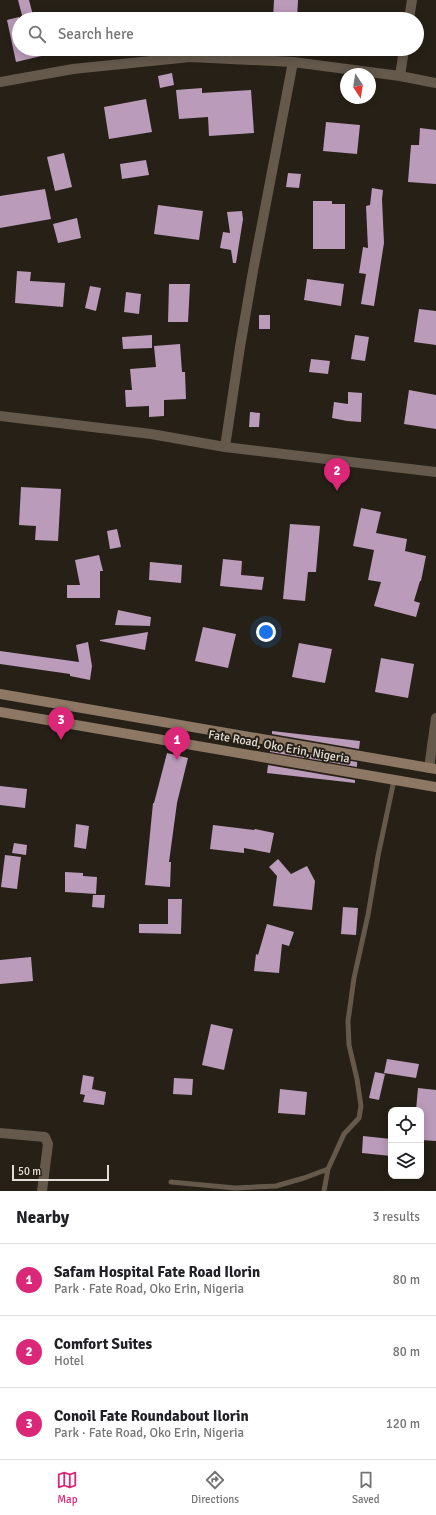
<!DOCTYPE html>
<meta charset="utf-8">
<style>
body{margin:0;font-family:Signika,sans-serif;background:#f6f6f6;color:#202124}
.controls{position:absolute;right:12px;bottom:12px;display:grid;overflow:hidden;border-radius:8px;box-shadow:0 2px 10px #0003}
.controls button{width:36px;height:36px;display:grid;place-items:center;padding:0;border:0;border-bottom:1px solid #e0e0e0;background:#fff;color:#202124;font:20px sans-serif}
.compass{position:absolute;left:340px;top:68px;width:36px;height:36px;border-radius:50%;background:#fff;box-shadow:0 2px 10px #0003;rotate:168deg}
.scale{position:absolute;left:12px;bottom:10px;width:97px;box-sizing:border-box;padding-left:4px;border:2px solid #e2ded7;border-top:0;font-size:11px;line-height:14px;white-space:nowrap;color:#e2ded7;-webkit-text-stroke:3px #262016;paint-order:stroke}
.you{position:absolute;left:266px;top:632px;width:14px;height:14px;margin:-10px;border:3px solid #fff;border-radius:50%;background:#1a73e8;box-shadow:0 0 0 6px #1a73e833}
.badge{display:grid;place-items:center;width:26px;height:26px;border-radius:50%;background:#db2777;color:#fff;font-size:13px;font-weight:700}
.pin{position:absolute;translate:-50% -33px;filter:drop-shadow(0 1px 2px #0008)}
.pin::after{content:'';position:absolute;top:21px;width:14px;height:12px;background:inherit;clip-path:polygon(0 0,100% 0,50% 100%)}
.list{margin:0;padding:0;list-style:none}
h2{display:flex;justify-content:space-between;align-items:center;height:52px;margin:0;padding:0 16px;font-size:17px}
h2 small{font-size:13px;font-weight:400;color:#757577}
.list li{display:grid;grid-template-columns:26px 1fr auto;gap:12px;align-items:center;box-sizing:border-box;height:72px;padding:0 16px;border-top:1px solid #e0e0e0}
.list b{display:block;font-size:15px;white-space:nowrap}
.list p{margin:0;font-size:13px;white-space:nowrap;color:#757577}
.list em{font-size:13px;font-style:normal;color:#757577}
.icon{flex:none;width:22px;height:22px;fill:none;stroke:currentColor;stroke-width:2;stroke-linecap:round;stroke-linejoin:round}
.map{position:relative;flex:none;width:436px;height:1191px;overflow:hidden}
.search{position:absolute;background:#fff;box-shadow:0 2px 10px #0003;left:12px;right:12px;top:12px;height:44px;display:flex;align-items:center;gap:10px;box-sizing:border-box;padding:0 14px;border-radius:22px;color:#757577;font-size:15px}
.sheet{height:268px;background:#fff}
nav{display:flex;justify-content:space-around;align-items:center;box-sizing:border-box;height:56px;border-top:1px solid #e0e0e0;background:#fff;font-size:11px;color:#757577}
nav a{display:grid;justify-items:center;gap:2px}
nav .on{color:#db2777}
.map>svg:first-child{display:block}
.building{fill:#ba9bba}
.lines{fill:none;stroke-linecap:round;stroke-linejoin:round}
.lane{stroke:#65594c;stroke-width:5}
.street{stroke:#65594c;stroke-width:10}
.secondary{stroke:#8c7864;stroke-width:10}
.labels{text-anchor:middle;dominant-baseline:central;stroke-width:4;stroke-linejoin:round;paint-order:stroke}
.street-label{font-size:12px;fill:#e2ded7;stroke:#262016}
</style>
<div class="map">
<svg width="436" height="1191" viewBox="0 0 436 1191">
<rect width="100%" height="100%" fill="#262016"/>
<path class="building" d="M18 0H29L34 19H23Z
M274 0H298L297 19H273Z
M19 17V49H54V53L16 62 7 20Z
M172 73 174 85 160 88 158 76Z
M202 88V93L251 90 254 133 209 136 208 117 179 119 176 90Z
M146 99 152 132 109 139 104 107Z
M326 122 360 125 357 154 323 151Z
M420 128 436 130V184L408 182 411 145H419Z
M64 153 72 187 55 191 47 157Z
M146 160 149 175 122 179 120 164Z
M288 173 301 174 299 188 286 187Z
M372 188 383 190 382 199 384 243 374 306 361 304 366 274 359 273 363 247 368 248 366 206 370 205Z
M45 189 51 219 0 228V196Z
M313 201H332V204H345V249H313Z
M158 205 203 211 199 240 154 234Z
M242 211 243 219 236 263H233L231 250 220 248 223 232 230 233 227 212Z
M77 218 81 238 58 243 53 224Z
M17 271 31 272 30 281 65 283 63 307 15 303Z
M307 279 344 284 341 306 304 300Z
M169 284H190L188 322H168Z
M90 286 101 288 96 311 85 308Z
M126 292 141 294 139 314 124 312Z
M419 309 436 311V345L414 342Z
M259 315H270V329H259Z
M152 335V348L123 349 122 337Z
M355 335 369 337 365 361 351 359Z
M180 344 182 372H185L186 399 164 400V416L149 417V406L126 407 125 390H132L130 369 156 367 154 346Z
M311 359 330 361 328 374 309 372Z
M409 390 436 395V429L404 424Z
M348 392 362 393 361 422 347 421 332 418 334 402 348 404Z
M250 412 260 413 259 427H249Z
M21 487 61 489 58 541 35 540 36 526 19 525Z
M361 508 381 512 376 533 407 539 405 551 426 556 421 581H420L414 601 420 603 416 617 374 606 381 582 368 580 374 550 353 546Z
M290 524 320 526 316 572H308L305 601 283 599Z
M117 529 121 547 110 549 107 531Z
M99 555 103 571H100V598H67V585H80L75 560Z
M223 559 242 561 241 575 264 577 262 590 220 586Z
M150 562 182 565 181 583 149 580Z
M118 610 151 617 150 626 115 625Z
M203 627 236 634 228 668 195 661Z
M148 632 145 650 100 641V640Z
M88 642 92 666 90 680 70 676V674L0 664V651L79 662 76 645Z
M299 643 332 649 325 683 292 677Z
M381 658 414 664 408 698 375 692Z
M272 731 360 741 359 749 272 734Z
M270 747 357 762V767L270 752Z
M167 753 188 758 177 803 169 862H171L170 887 145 885 153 803H154Z
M268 765 355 780V783L267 773Z
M0 786 27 789 25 808 0 805Z
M76 824 89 826 86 849 74 847Z
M213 825 254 830 255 829 274 833 270 853 244 848V853L210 849Z
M14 843 27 845 26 855 12 853Z
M5 855 21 857 17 889 1 887Z
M278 859 291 874 307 866 315 881 312 910 273 906 277 876 269 867Z
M65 872 83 873V876L97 877 96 894 65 892Z
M93 895H105L104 908 92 907Z
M168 899H182L181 934 139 933V924H168Z
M343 907 358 908 356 935 341 934Z
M267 924 294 932 289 946 282 944 279 973 254 971 256 954 258 955Z
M31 957 33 981 0 984V960Z
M211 1024 233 1029 224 1070 202 1065Z
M387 1059 419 1064 416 1078 384 1073Z
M375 1072 385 1074 379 1100 369 1098Z
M83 1075 94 1077 92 1089 106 1092 104 1105 83 1102 85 1095 80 1094Z
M174 1078 193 1079 192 1095 173 1094Z
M418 1088 436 1090V1141L421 1140V1110H416Z
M280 1089 307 1092 305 1115 278 1113Z
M363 1136 391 1139V1156L362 1153Z"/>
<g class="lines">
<path class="lane" d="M171 1182 235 1188 276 1186 304 1178 328 1169
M324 1191 328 1169 344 1134 359 1118 361 1106 357 1079 349 1045 348 1021 354 978 368 915 378 856 394 780"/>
<path class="street" d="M409 19 412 0
M400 76 404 49
M0 82 73 69 190 57 293 62 400 76 436 83
M0 416 151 434 225 447 436 472
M225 447 240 347 253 271 293 62
M429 768 436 718
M0 1133 45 1137 48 1144 42 1191"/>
<path class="secondary" d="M0 694 436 769
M0 712 436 787"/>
</g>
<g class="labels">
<g class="street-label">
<text transform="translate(279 747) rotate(10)">Fate Road, Oko Erin, Nigeria</text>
</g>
</g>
</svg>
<div class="controls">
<button><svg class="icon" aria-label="locate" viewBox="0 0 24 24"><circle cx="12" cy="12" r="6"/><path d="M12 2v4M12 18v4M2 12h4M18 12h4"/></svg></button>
<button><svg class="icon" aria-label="layers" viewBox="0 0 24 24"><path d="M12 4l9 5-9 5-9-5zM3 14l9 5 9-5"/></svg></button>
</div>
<svg class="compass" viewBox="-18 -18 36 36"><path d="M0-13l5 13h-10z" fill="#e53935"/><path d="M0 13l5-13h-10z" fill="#757577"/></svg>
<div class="scale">50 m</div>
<div class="you"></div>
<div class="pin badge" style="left:177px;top:760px">1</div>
<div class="pin badge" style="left:337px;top:491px">2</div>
<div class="pin badge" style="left:61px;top:740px">3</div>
<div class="search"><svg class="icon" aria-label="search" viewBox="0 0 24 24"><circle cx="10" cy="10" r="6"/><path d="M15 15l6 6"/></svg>Search here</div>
</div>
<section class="sheet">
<h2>Nearby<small>3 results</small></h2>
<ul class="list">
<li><span class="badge">1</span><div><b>Safam Hospital Fate Road Ilorin</b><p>Park · Fate Road, Oko Erin, Nigeria</p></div><em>80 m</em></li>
<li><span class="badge">2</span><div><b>Comfort Suites</b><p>Hotel</p></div><em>80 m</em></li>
<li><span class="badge">3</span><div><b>Conoil Fate Roundabout Ilorin</b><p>Park · Fate Road, Oko Erin, Nigeria</p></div><em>120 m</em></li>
</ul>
</section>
<nav>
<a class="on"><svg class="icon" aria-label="map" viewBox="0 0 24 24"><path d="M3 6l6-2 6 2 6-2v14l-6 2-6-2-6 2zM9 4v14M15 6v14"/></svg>Map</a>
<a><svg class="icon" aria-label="directions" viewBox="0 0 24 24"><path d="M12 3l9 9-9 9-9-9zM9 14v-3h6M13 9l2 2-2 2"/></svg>Directions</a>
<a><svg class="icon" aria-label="saved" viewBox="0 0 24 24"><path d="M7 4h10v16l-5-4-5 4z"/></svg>Saved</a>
</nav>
